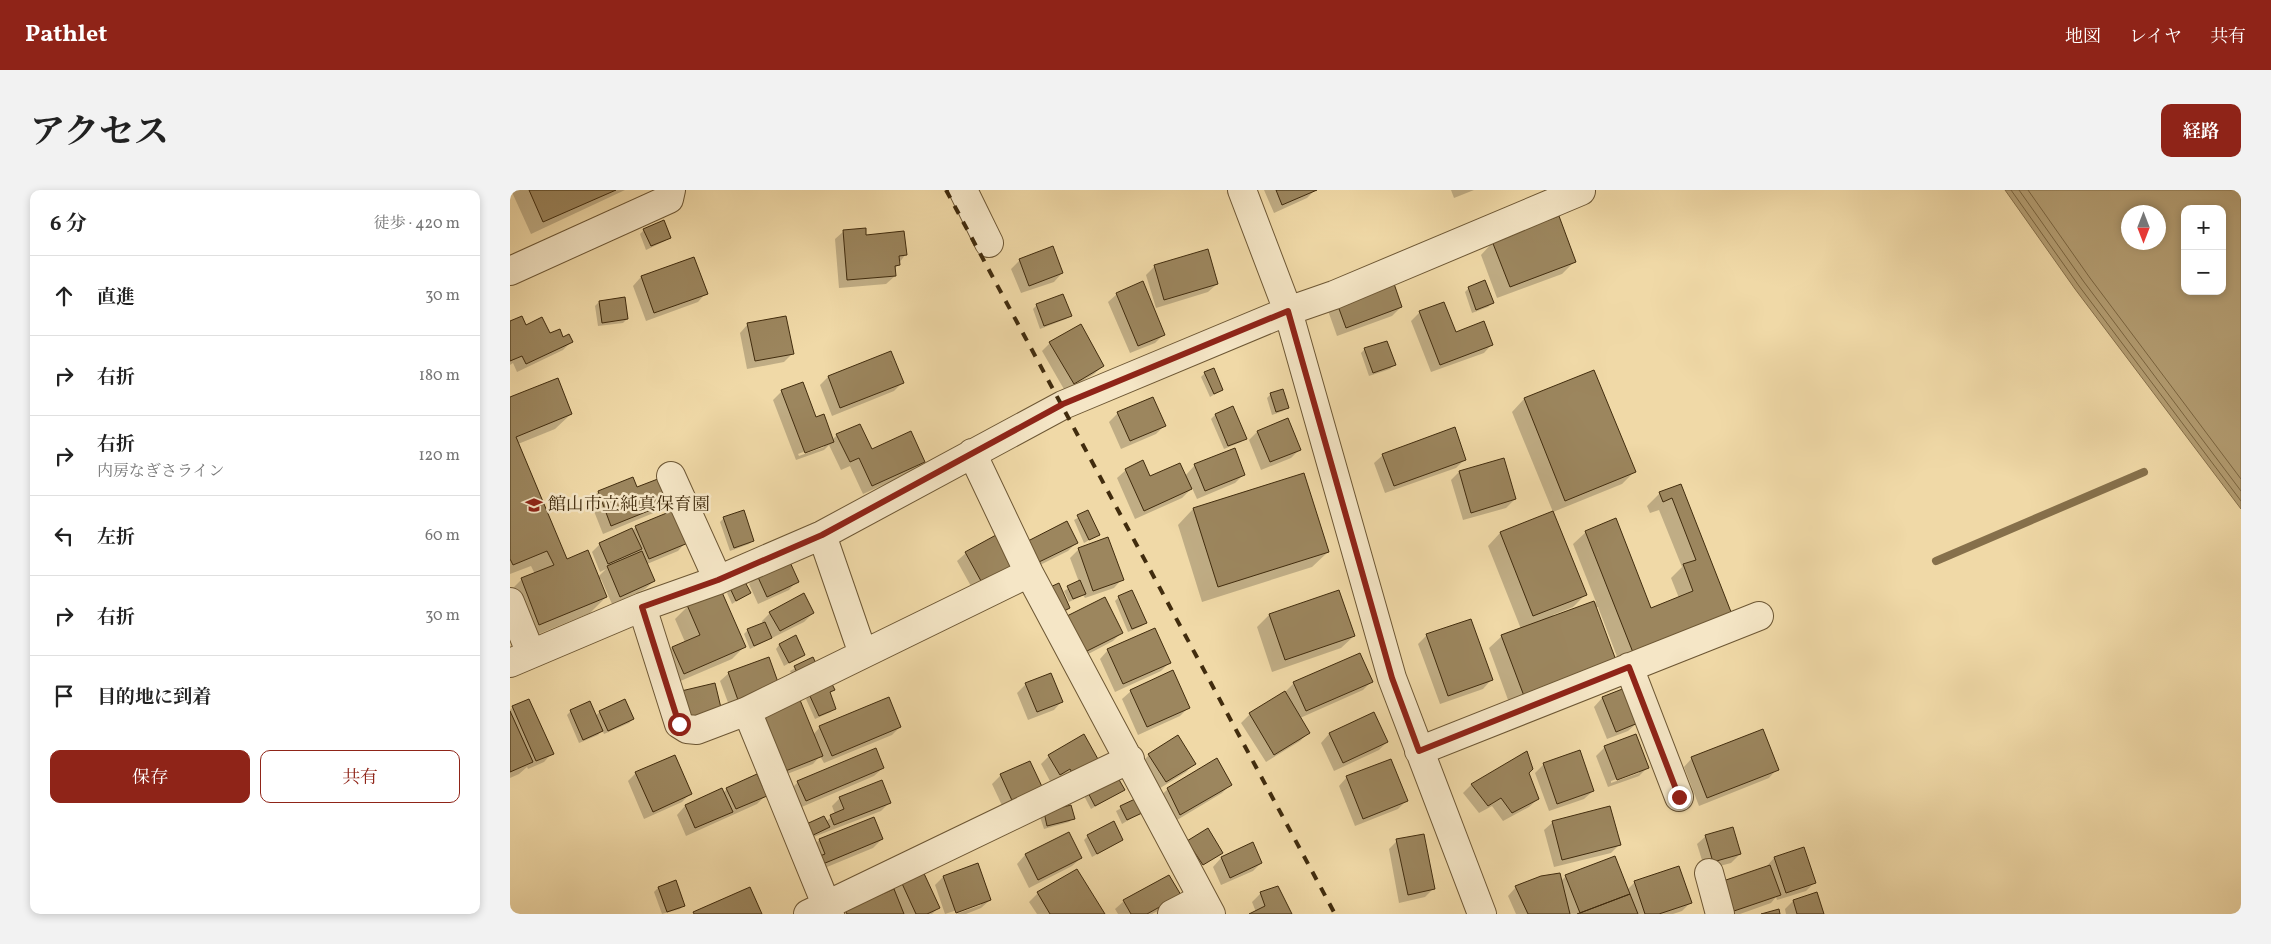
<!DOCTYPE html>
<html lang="ja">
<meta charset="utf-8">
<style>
body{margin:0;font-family:Vollkorn,"Noto Serif JP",serif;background:#f2f2f2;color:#222}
.controls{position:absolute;right:15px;top:15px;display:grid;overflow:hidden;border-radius:10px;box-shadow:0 2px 8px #0003}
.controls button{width:45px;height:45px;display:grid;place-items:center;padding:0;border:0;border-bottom:1px solid #e0e0e0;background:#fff;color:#222;font:25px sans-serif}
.compass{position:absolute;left:1611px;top:15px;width:45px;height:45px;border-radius:50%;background:#fff;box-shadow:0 2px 8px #0003;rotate:180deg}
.stop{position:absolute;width:15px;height:15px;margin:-11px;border:4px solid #8f2418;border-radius:50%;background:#fff}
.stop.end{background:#8f2418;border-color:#fff;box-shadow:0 1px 5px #0008}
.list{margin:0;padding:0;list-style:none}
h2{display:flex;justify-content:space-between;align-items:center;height:65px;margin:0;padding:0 20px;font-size:21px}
h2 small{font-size:16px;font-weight:400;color:#767676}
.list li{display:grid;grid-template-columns:32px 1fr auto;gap:15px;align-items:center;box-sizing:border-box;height:80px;padding:0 20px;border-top:1px solid #e0e0e0}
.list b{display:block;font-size:19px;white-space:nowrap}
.list p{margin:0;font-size:16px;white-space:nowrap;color:#767676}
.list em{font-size:16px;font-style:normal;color:#767676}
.actions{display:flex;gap:10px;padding:15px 20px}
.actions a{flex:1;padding:11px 0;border:1px solid #8f2418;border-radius:10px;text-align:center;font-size:18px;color:#8f2418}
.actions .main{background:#8f2418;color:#fff}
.icon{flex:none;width:28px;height:28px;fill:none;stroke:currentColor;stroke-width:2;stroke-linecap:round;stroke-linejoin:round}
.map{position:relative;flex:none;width:1731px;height:724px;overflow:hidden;border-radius:10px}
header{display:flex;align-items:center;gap:30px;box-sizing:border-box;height:70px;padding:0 25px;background:#8f2418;color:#fff}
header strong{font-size:24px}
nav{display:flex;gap:28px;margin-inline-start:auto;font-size:18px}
.intro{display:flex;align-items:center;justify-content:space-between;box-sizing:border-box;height:120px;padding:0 30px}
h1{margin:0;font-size:35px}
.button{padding:12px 22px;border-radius:10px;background:#8f2418;color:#fff;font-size:18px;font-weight:700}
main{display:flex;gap:30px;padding:0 30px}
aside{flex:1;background:#fff;border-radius:10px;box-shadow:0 2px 8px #0003}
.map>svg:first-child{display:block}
.water{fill:#b49e73;stroke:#86704b;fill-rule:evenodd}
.shadow{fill:#0003;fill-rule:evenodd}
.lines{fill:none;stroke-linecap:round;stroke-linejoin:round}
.shore{stroke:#7a6540;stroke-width:1}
.stream{stroke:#86704b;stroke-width:8}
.building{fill:#9c865e;stroke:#412c0e}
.minor-casing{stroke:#6d5734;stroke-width:30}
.minor{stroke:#f5e6c6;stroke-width:28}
.rail{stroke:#412c0e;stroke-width:4;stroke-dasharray:9 9;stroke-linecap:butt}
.route{stroke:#8f2418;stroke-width:6}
.labels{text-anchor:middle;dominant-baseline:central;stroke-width:5;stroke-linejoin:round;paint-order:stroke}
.poi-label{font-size:18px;fill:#412c0e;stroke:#f5e6c6;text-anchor:start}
</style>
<header>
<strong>Pathlet</strong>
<nav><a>地図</a><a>レイヤ</a><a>共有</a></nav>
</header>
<div class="intro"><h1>アクセス</h1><a class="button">経路</a></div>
<main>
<aside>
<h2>6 分<small>徒歩 · 420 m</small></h2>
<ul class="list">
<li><svg class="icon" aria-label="ahead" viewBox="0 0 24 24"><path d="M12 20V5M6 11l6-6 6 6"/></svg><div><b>直進</b></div><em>30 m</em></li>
<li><svg class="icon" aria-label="right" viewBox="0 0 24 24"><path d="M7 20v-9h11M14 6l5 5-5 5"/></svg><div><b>右折</b></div><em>180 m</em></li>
<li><svg class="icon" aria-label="right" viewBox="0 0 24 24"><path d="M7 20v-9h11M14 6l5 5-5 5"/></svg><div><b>右折</b><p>内房なぎさライン</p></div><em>120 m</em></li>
<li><svg class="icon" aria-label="left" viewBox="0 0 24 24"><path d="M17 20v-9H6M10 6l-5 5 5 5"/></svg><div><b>左折</b></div><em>60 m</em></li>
<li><svg class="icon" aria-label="right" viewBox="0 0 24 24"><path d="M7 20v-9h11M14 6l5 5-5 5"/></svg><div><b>右折</b></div><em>30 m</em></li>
<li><svg class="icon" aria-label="arrive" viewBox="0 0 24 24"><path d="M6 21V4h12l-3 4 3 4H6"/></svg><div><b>目的地に到着</b></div></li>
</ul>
<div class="actions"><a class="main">保存</a><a>共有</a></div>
</aside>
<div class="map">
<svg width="1731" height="724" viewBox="0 0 1731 724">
<rect width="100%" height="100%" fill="#f0d9a7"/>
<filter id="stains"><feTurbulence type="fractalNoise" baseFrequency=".004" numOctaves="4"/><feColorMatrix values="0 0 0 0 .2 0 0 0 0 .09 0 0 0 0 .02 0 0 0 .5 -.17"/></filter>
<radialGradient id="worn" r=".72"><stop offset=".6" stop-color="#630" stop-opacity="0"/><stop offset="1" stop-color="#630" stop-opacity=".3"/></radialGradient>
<path class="water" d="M1495 0H1731V319L1565 99ZM1675 19H1712V101H1675ZM1618 22H1648V52H1618Z"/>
<path class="shadow" d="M1 0H115L21 44Z
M754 0H805L797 8 764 23Z
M941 0H964L944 8Z
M134 40 159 47 155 51 136 60 130 44Z
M334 41 355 46 395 65 384 80 385 86 376 94 329 98 325 49Z
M983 52 1064 72 1052 84 987 108 971 65Z
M697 61 707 94 698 102 646 118 636 85 644 77Z
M510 70 552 83 544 92 511 103 501 79Z
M131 87 196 103 188 112 136 131 123 96Z
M959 98 982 113 978 117 962 123 955 102Z
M607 104 654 144 645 153 620 163 598 112Z
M114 109 117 129 113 133 88 136 85 116 89 112Z
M527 115 560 125 556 129 530 139 523 119Z
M816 115 891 117 882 126 827 146Z
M910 122 946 144 982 154 974 163 921 182 901 131Z
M0 133 15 136 61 152 53 160 7 182 3 173 0 175Z
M238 134 282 164 274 172 237 179 230 143Z
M540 153 593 176 584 184 555 201 532 161Z
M855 159 884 175 880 179 859 186 851 163Z
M1084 182 1124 282 1112 294 1043 322 1002 222 1014 209Z
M695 183 712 200 700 207 691 187Z
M318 187 392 193 384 201 322 226 310 195Z
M272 201 305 229 322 250 327 245 361 261 414 272 406 280 353 304 340 276 331 280 319 255 314 260 286 270 263 210ZM314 254V257L289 266 288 264Z
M761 204 777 217 773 221 762 225 757 208Z
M0 209 61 224 45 239 8 254 56 371 88 387 96 379 90 382 82 362 90 354 122 341 126 337 176 352 168 361 137 374 144 391 135 399 102 414 91 389 89 390 96 407 80 423 14 450 0 401 11 390 25 384 21 376 0 384Z
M723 218 735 248 731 252 714 259 701 229 705 225Z
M608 223 654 236 646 244 611 259 599 232Z
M747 242 790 259 781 268 751 280 739 250Z
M873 265 955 269 946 278 875 303 864 273Z
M993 269 1005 309 996 318 953 330 941 290 949 282Z
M685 275 734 284 725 293 687 309 682 298 672 308 625 329 607 288 616 280 640 288 675 286Z
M122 289 126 298 161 311 153 319 93 344 80 311 88 302Z
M1170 296 1222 427 1111 477 1088 417H1085L1105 472 1001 518 979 458 992 446 1011 439 978 356 990 343 1043 323 1075 405 1063 417 1043 425 1044 427 1086 412 1063 354 1076 342 1141 419 1169 408 1161 388 1172 377 1149 320 1140 323 1137 316 1150 303Z
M683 319 818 362 802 377 692 412 668 335Z
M578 322 588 345 574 353 564 330Z
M214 328 243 350 239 354 220 361 210 332Z
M485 346 467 407 447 371 456 363Z
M567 352 558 361 520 380 511 360Z
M569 359 612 389 604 398 575 408 573 405 559 412 554 401 569 392 560 368Z
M247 386 287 391 279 400 248 414 239 394Z
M221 399 239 403 222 414 217 403Z
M210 402 234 457 222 469 161 495 150 470 162 458 175 452 165 429 178 416Z
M609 407 636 432 632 436 618 442 605 411Z
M260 423H303L294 432 240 459 234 444 238 440 253 434 252 431Z
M759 425 844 446 831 458 762 482 747 437Z
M548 436 611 443 603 451 565 471Z
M917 445 981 490 973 499 930 514 908 454Z
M269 455 294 465 274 476 266 459Z
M598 460 659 473 651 481 605 502 590 469Z
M303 469 287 496 280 481Z
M219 483 268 495 220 518 210 491Z
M861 492 853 500 790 528 799 542 790 551 756 572 731 533 740 524 775 502 784 493Z
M516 494 552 511 544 520 518 530 507 503Z
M324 500 319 504 325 518 321 522 305 529 296 509 300 505Z
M1114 500 1127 533 1118 541 1097 549 1084 517 1092 508Z
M621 501 678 518 670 526 628 545 612 509Z
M3 517 42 563 34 572 18 579 17 577 9 584 0 588V520Z
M61 521 85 526 90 522 123 529 119 533 94 544 92 540 88 545 69 553 57 525Z
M863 523 877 552 869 560 824 581 811 553 819 544Z
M310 537H390L382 545 314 573 310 566 303 574 264 589Z
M1095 557 1137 578 1129 586 1098 597 1086 566ZM1129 581V583L1101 593V591Z
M1016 563 1017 582 1028 609 1019 617 993 631 982 616 969 623 953 603 961 595Z
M639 565 684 574 676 582 647 600 631 573Z
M539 566 588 571 541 593 531 574Z
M1182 568 1267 579 1259 588 1189 616 1174 577Z
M1034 574 1083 601 1074 609 1039 621 1025 583Z
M373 578 364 586 287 619 279 601 288 592Z
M126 583 180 604 172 612 134 629 118 591Z
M491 585 525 611 496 624 482 594Z
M837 587 896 611 888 619 845 636 829 596Z
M720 595 712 603 662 633 649 607 658 599Z
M217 599 256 605 247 614 176 646 167 625 175 616 212 600 213 603Z
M613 600 581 619 572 602Z
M330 608 379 613 371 621 293 651 325 624 322 616Z
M624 611 630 623 612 634 606 621Z
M560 616 563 628 559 632 534 639 530 627Z
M363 629 372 649 363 658 300 684 301 659 309 650Z
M1043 632 1109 655 1101 663 1044 677 1034 640Z
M559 644 571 668 562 676 519 698 507 674 515 665Z
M578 646 612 650 582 667 574 650Z
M1196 646 1230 664 1221 673 1195 680 1187 654Z
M887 651 923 699 915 707 889 713 879 659Z
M678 652 711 662 688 678Z
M742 654 751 673 743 681 711 695 703 677 711 668Z
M1264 668 1305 692 1296 701 1267 710 1266 707 1261 713 1230 724H1214Z
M467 674 480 710 471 718 456 724H446L471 715V712L435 724 425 695 433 687Z
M566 680 593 724H527L519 712 528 703Z
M1056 686 1117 700 1125 692 1180 713 1172 721 1163 724H1006L998 706 1006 697 1051 691Z
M390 688 428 718 422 724H333L384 701 382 696Z
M148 698 174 715 170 719 152 724 144 702Z
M751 703 781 724H742L746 722 742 712Z
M614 711 661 714 642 724H608L605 719Z
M1283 711 1312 724H1276L1275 719Z"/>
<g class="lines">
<path class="shore" d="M1501 0 1569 96 1731 311
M1509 0 1574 92 1731 301
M1518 0 1580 88 1731 289"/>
<path class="stream" d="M1426 371 1634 282"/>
</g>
<path class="building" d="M19 0H106L33 32Z
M766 0H807L772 15Z
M1049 26 1066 72 1000 97 982 51Z
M154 30 161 48 141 56 133 39Z
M356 38V45L394 41 397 65 389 66 390 75 385 76 386 86 337 90 333 40Z
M543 56 553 83 519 96 509 69Z
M698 59 708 94 654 110 644 75Z
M184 67 198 104 144 123 131 86Z
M881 85 892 117 836 138 824 105Z
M975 90 984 113 966 120 958 97Z
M633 91 655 145 628 156 606 103Z
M553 104 562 126 534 136 526 114Z
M115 107 118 129 92 133 89 111Z
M934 112 946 142 974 131 983 155 930 175 909 121Z
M12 126 16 135 32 127 40 143 50 139 53 147 59 144 63 152 16 174 12 166 0 171V131Z
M276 126 284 164 245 171 237 133Z
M571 134 594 176 564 194 539 152Z
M877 151 886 175 863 183 854 158Z
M381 161 394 193 330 218 318 186Z
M704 178 713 200 704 204 694 182Z
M1084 180 1126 282 1055 311 1014 208Z
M48 188 62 224 6 247 57 369 78 360 97 407 29 435 11 388 44 375 37 361 3 375 0 369V207Z
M293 192 306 227 314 224 324 252 295 263 271 200Z
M773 199 779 218 766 222 760 203Z
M643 207 656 236 620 251 607 222Z
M723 216 737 249 718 256 705 224Z
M778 228 791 260 760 272 747 241Z
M350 234 362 259 401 241 415 272 362 296 349 268 340 272 326 244Z
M945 237 956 270 884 296 872 264Z
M725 258 735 285 695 301 684 274Z
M994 268 1006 309 961 323 949 281Z
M633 270 640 286 670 273 682 299 634 321 615 279Z
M794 283 819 362 708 397 683 318Z
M123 287 127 297 153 287 163 311 101 336 88 301Z
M1171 294 1223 427 1124 465 1075 341 1106 328 1141 418 1183 401 1173 374 1186 370 1162 308 1153 312 1149 302Z
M164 320 178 353 139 369 125 336Z
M234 320 244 351 224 358 213 327Z
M578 320 590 345 579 350 567 325Z
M1043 321 1077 405 1023 426 990 342Z
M557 331 568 353 529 372 518 351Z
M122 338 132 359 98 374 89 353Z
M486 345 507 382 476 400 455 362Z
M598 347 614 390 583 401 568 358Z
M132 361 145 391 110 407 97 376Z
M279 370 289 392 257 407 247 385Z
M570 390 576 404 563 409 557 396Z
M235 392 241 403 226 411 220 398Z
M549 393 560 418 550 423 538 398Z
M211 400 236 457 174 484 162 457 190 445 177 415Z
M622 400 637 433 622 439 608 406Z
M829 400 845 446 775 470 759 424Z
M294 403 304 423 270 441 259 422Z
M595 407 613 443 573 463 555 427Z
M1084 411 1107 473 1014 506 991 445Z
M961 429 983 490 938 506 916 444Z
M255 432 262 448 244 456 237 439Z
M645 438 661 473 613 494 597 459Z
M286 445 295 465 279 473 269 454Z
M850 463 863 492 796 521 783 492Z
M259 467 269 495 228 510 218 482Z
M303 467 311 484 292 493 284 476Z
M663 480 680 518 637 537 620 500Z
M541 483 553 512 527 522 515 493Z
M205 493 212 522 174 531 167 502Z
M322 494 325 500 320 502 326 519 309 526 299 504Z
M1115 498 1128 533 1106 542 1092 507Z
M775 501 800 543 764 565 739 523Z
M379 507 391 537 322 566 309 536Z
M19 509 44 564 26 571 2 516Z
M115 509 124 529 98 541 89 521Z
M290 510 313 566 273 582 250 526Z
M80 511 93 541 73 550 60 520Z
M0 521 23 572 0 582Z
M864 522 878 552 833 573 819 543Z
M1253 539 1269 580 1197 608 1181 567Z
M574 544 589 571 564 586 560 579 550 585 538 565Z
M1126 544 1139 578 1107 590 1094 556Z
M668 545 686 574 656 592 638 564Z
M366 558 374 578 296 611 287 591Z
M1070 560 1084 601 1047 614 1033 573Z
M1017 561 1023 579 1019 583 1029 609 1002 623 991 608 978 616 961 594Z
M165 565 182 604 143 622 125 582Z
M707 568 722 595 670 625 657 598Z
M881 569 898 611 853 629 836 586Z
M520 571 535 603 505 617 490 584Z
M604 581 615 600 585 616 575 597Z
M247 584 257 606 226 619 216 598Z
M372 590 381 613 324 635 320 625 334 619 329 607Z
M212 598 223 622 185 638 175 615Z
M625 609 632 623 617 630 610 616Z
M561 615 565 629 537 636 534 622Z
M1100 616 1111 655 1052 670 1042 631Z
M314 626 320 637 297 648 292 636Z
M364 627 373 649 308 676 305 668 315 664 309 649Z
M604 631 613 650 587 664 577 645Z
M1223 637 1231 664 1203 672 1195 645Z
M698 638 713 663 693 675 677 651Z
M559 642 572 668 528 690 515 664Z
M914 644 925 699 898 705 886 649Z
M743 652 752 673 720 688 711 667Z
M1294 657 1306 693 1276 703 1264 667Z
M1105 666 1120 704 1070 723 1055 685Z
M468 673 481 710 446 723 433 686Z
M1260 675 1271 705 1224 721 1213 691Z
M1169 676 1182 713 1149 724H1135L1124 691Z
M411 677 430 718 417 724H406L389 687Z
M567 679 595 724H540L527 702Z
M1050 683 1060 724H1018L1005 696 1031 686Z
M659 685 671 705 637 724H621L613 710Z
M166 690 175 716 157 722 148 697Z
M768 696 782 724H739L755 716 750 702Z
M240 697 252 724H184L183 722Z
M384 699 394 724H337L335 720Z
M1307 702 1314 724H1287L1283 710Z
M1120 704 1128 724H1067Z
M1269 719 1270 724H1251Z"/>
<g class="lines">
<g class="minor-casing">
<path id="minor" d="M453 0 479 53
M732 0 778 121 882 488 972 724
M0 81 159 9 161 0
M462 263 519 383 701 724
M161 286 208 390
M312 345 353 464
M0 412 21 464
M132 417 169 534 177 539 187 540 237 521 519 383
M0 473 132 417 208 390 312 345 553 215 778 121 824 105 1071 1
M1119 477 1169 607
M237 521 320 724
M909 561 1249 426
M1199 683 1210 724
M298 724 620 569
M662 724 691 709"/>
</g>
<use href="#minor" class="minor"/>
<path class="rail" d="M436 0 825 724"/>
</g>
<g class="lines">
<path class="route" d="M169 534 132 417 208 390 312 345 553 214 778 121 882 488 909 561 1119 477 1169 607"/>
</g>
<defs>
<g id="school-bare" transform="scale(1.35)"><path d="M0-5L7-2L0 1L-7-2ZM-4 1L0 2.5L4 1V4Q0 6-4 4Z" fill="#8f2418" stroke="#f5e6c6" stroke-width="2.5" paint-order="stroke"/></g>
</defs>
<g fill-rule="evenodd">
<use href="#school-bare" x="24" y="315"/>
</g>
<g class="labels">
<g class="poi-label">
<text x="38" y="315">館山市立純真保育園</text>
</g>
</g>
<rect width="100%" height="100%" filter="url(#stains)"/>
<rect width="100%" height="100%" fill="url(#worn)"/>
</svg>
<div class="controls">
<button>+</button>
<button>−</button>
</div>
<svg class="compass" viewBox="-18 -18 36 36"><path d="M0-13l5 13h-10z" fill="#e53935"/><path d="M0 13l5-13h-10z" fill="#767676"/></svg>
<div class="stop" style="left:169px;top:534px"></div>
<div class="stop end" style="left:1169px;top:607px"></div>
</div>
</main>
